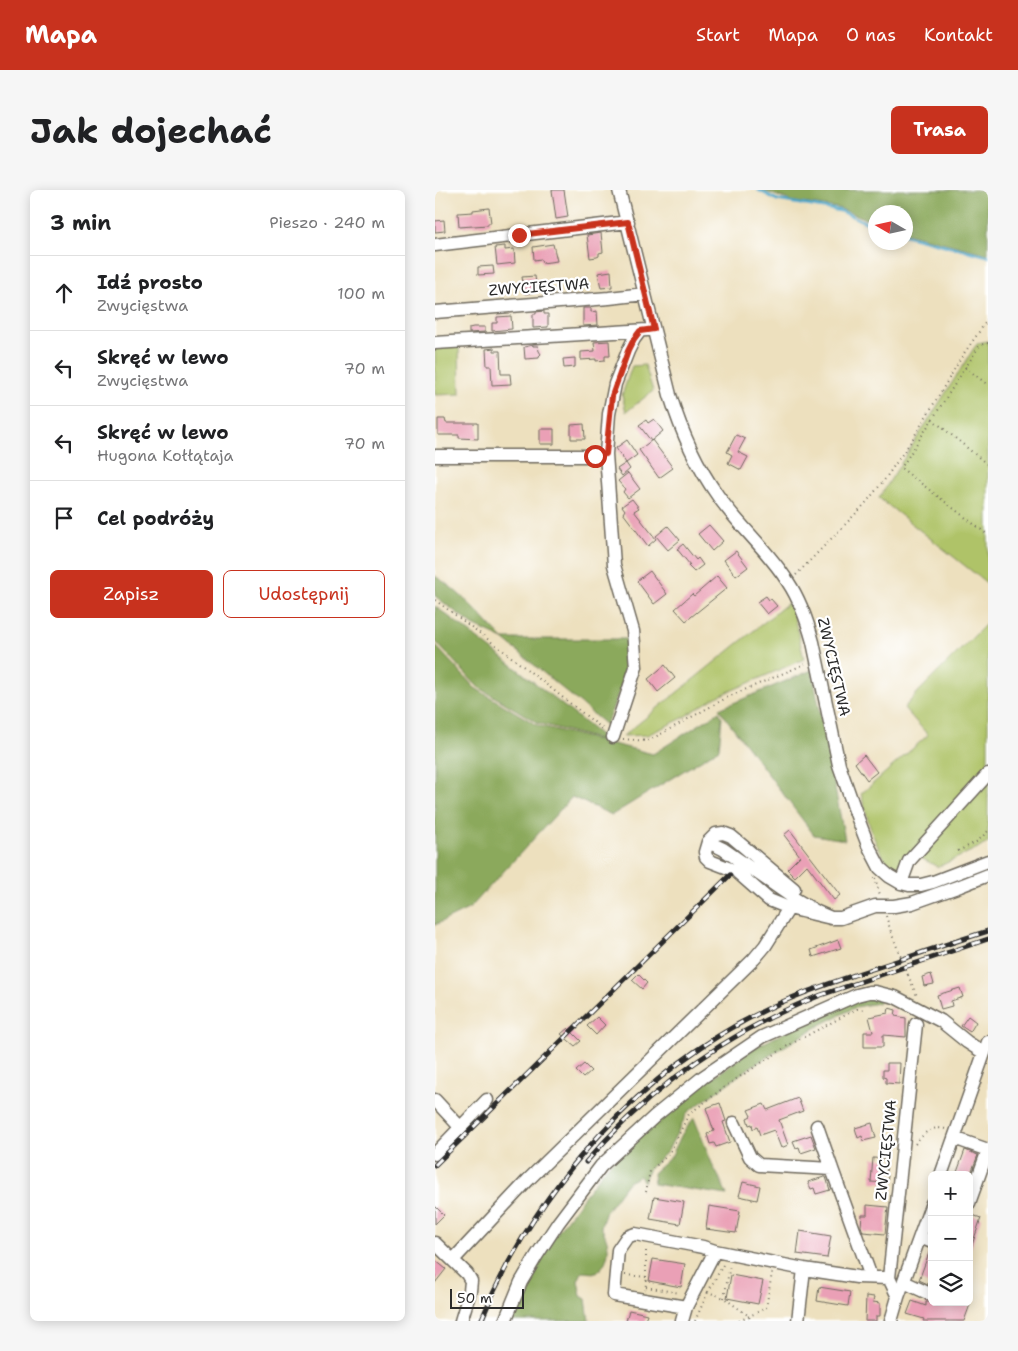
<!DOCTYPE html>
<html lang="pl">
<meta charset="utf-8">
<style>
body{margin:0;font-family:"Shantell Sans",sans-serif;background:#f6f6f6;color:#202124}
.controls{position:absolute;right:15px;bottom:15px;display:grid;overflow:hidden;border-radius:8px;box-shadow:0 2px 12px #0003}
.controls button{width:45px;height:45px;display:grid;place-items:center;padding:0;border:0;border-bottom:1px solid #e0e0e0;background:#fff;color:#202124;font:25px sans-serif}
.compass{position:absolute;left:433px;top:15px;width:45px;height:45px;border-radius:50%;background:#fff;box-shadow:0 2px 12px #0003;rotate:279deg}
.scale{position:absolute;left:15px;bottom:12px;width:74px;box-sizing:border-box;padding-left:5px;border:2px solid #2b2b2b;border-top:0;font-size:14px;line-height:18px;white-space:nowrap;color:#2b2b2b;-webkit-text-stroke:4px #fff;paint-order:stroke}
.stop{position:absolute;width:15px;height:15px;margin:-11px;border:4px solid #c8321e;border-radius:50%;background:#fff}
.stop.end{background:#c8321e;border-color:#fff;box-shadow:0 1px 5px #0008}
.list{margin:0;padding:0;list-style:none}
h2{display:flex;justify-content:space-between;align-items:center;height:65px;margin:0;padding:0 20px;font-size:21px}
h2 small{font-size:16px;font-weight:400;color:#757577}
.list li{display:grid;grid-template-columns:32px 1fr auto;gap:15px;align-items:center;box-sizing:border-box;height:75px;padding:0 20px;border-top:1px solid #e0e0e0}
.list b{display:block;font-size:19px;white-space:nowrap}
.list p{margin:0;font-size:16px;white-space:nowrap;color:#757577}
.list em{font-size:16px;font-style:normal;color:#757577}
.actions{display:flex;gap:10px;padding:15px 20px}
.actions a{flex:1;padding:11px 0;border:1px solid #c8321e;border-radius:8px;text-align:center;font-size:18px;color:#c8321e}
.actions .main{background:#c8321e;color:#fff}
.icon{flex:none;width:28px;height:28px;fill:none;stroke:currentColor;stroke-width:2;stroke-linecap:round;stroke-linejoin:round}
.map{position:relative;flex:none;width:553px;height:1131px;overflow:hidden;border-radius:8px}
header{display:flex;align-items:center;gap:30px;box-sizing:border-box;height:70px;padding:0 25px;background:#c8321e;color:#fff}
header strong{font-size:24px}
nav{display:flex;gap:28px;margin-inline-start:auto;font-size:18px}
.intro{display:flex;align-items:center;justify-content:space-between;box-sizing:border-box;height:120px;padding:0 30px}
h1{margin:0;font-size:35px}
.button{padding:12px 22px;border-radius:8px;background:#c8321e;color:#fff;font-size:18px;font-weight:700}
main{display:flex;gap:30px;padding:0 30px}
aside{flex:1;background:#fff;border-radius:8px;box-shadow:0 2px 12px #0003}
.map>svg:first-child{display:block}
.green{fill:#afc368;stroke:#6d774a}
.forest{fill:#8ba95c;stroke:#5b6a44}
.lines{fill:none;stroke-linecap:round;stroke-linejoin:round}
.stream{stroke:#4ea8cc;stroke-width:3}
.building{fill:#eaa0b6}
.minor-casing{stroke:#6f6a5e;stroke-width:15}
.path{stroke:#6f6a5e;stroke-width:2;stroke-dasharray:1 4;stroke-linecap:butt}
.minor{stroke:#fff;stroke-width:12}
.rail-casing{stroke:#2b2b2b;stroke-width:5}
.rail{stroke:#fff;stroke-width:3;stroke-dasharray:9;stroke-linecap:butt}
.path-bridge{stroke:#6f6a5e;stroke-width:2;stroke-dasharray:1 4;stroke-linecap:butt}
.route{stroke:#c8321e;stroke-width:6}
.labels{text-anchor:middle;dominant-baseline:central;stroke-width:4.5;stroke-linejoin:round;paint-order:stroke}
.street-label{font-size:15px;fill:#2b2b2b;stroke:#fff}
</style>
<header>
<strong>Mapa</strong>
<nav><a>Start</a><a>Mapa</a><a>O nas</a><a>Kontakt</a></nav>
</header>
<div class="intro"><h1>Jak dojechać</h1><a class="button">Trasa</a></div>
<main>
<aside>
<h2>3 min<small>Pieszo · 240 m</small></h2>
<ul class="list">
<li><svg class="icon" aria-label="ahead" viewBox="0 0 24 24"><path d="M12 20V5M6 11l6-6 6 6"/></svg><div><b>Idź prosto</b><p>Zwycięstwa</p></div><em>100 m</em></li>
<li><svg class="icon" aria-label="left" viewBox="0 0 24 24"><path d="M17 20v-9H6M10 6l-5 5 5 5"/></svg><div><b>Skręć w lewo</b><p>Zwycięstwa</p></div><em>70 m</em></li>
<li><svg class="icon" aria-label="left" viewBox="0 0 24 24"><path d="M17 20v-9H6M10 6l-5 5 5 5"/></svg><div><b>Skręć w lewo</b><p>Hugona Kołłątaja</p></div><em>70 m</em></li>
<li><svg class="icon" aria-label="arrive" viewBox="0 0 24 24"><path d="M6 21V4h12l-3 4 3 4H6"/></svg><div><b>Cel podróży</b></div></li>
</ul>
<div class="actions"><a class="main">Zapisz</a><a>Udostępnij</a></div>
</aside>
<div class="map">
<svg width="553" height="1131" viewBox="0 0 553 1131">
<rect width="100%" height="100%" fill="#fff"/>
<filter id="ink" filterUnits="userSpaceOnUse"><feTurbulence type="fractalNoise" baseFrequency=".02" numOctaves="2"/><feDisplacementMap in="SourceGraphic" scale="10" xChannelSelector="R" yChannelSelector="G"/><feConvolveMatrix kernelMatrix="1 2 1 2 8 2 1 2 1" color-interpolation-filters="sRGB"/></filter>
<filter id="wash" filterUnits="userSpaceOnUse"><feTurbulence type="fractalNoise" baseFrequency=".0096" numOctaves="4" result="noise"/><feDisplacementMap in="SourceGraphic" scale="20" xChannelSelector="R" yChannelSelector="G"/><feGaussianBlur stdDeviation="1.12" result="paint"/><feColorMatrix in="noise" values="0 0 0 0 0 0 0 0 0 0 0 0 0 0 0 0 0 1.4 0 .05"/><feComposite in="paint" operator="in"/></filter>
<g filter="url(#wash)">
<rect width="100%" height="100%" fill="#ede0be"/>
<path class="green" d="M553 151V394L444 308 539 158 543 153Z
M24 154 25 204 0 205V156Z
M210 175 218 201 191 222 187 205 197 176Z
M353 413 358 422 369 469 279 508 246 529 212 545 188 546Z
M553 432V576L500 636 463 683C439 662 434 633 426 604L493 545 469 518 484 501Z
M553 586V653L503 677 482 666Z"/>
<path class="forest" d="M325 0H553V64L471 43 470 22H440V35L427 27 403 18 354 11 352 9Z
M0 386C26 402 47 427 68 449H195L186 497 171 535 68 449 38 435 0 406Z
M0 416 81 478 174 552 103 533 43 497 0 451Z
M0 455 40 498 102 535 218 564 284 522 287 527 284 559 177 625 137 607 35 718 0 735Z
M377 480 410 650 379 645 284 519Z
M418 807 445 809 443 813 421 817 387 834 317 876 253 922 232 962 213 980 209 992 205 986 193 992 170 1023 166 1037C176 1054 176 1069 162 1083L147 1082 143 1091 146 1106 151 1109 154 1131H76L81 1112 119 1046 172 976 241 914 319 858Z
M259 928 278 976 286 991 292 1005 219 994 218 983 236 967 247 944Z"/>
<g class="lines">
<path class="stream" d="M323 0 342 10 406 21 432 33 440 36
M470 45 553 66"/>
</g>
<g id="blocks">
<path class="building" d="M117 0H129L133 27 121 29Z
M54 18 56 33H53V35L24 37 23 23 38 22V20Z
M9 30 10 41 0 42V31Z
M166 43 168 62 164 63V66L162 67 155 68 152 45Z
M118 54 122 71 107 73 106 69 99 70 98 57Z
M70 56V60L79 59 80 73 62 75 60 57Z
M58 76 59 84 43 85V77Z
M176 81 177 97 166 98 163 83Z
M100 86 102 102 90 104 87 87Z
M148 118H156V122L162 121 163 135 148 136Z
M109 121V124H113V137L98 138V124H101V122Z
M76 126 77 139 57 141V133H62V127Z
M38 137H50V142L34 143V138Z
M174 151 175 166H170V170L161 171V169L146 170V162L160 161 159 152Z
M98 155V156H103L104 161 106 164 104 166V168L90 169 89 157Z
M59 158V161H65L66 184H75L76 194 57 195 56 176H52L51 159Z
M140 168V177L129 178 128 169Z
M3 229H10L11 233H43V249L24 248V245H3Z
M219 229 228 241 216 251 204 235 211 230 213 233Z
M149 234 150 249H136V235Z
M105 239H119V254H105Z
M301 245 310 249 303 262 313 267 306 280 293 273 297 265 292 262Z
M192 250 202 265 191 273 195 279 187 286 182 279 191 273 181 258Z
M217 250 238 278 224 288 204 260Z
M193 283 205 299 193 308 188 302 190 299 183 291Z
M197 309 204 318 199 321 221 349 213 356 188 323 190 320 187 316Z
M274 335 288 351 277 361 263 344Z
M233 336 245 350 233 360 221 346Z
M248 354 261 370 263 368 268 375 259 382 253 376 255 375 242 359Z
M301 361 313 377 301 386 289 370Z
M215 381 232 404 219 414 202 391Z
M282 386 292 398 251 431 240 419 257 404 259 406Z
M331 406 334 410 336 409 342 416 332 424 322 412Z
M230 475 240 488 223 502 213 489Z
M429 565 442 582 432 590 420 573Z
M355 640 405 705 399 710 372 675 360 687 352 679 365 666 349 645Z
M403 750 406 758 378 767 376 760Z
M203 784 212 793 207 799 197 790Z
M496 784 499 794 489 796 487 787Z
M525 798 528 807 516 811 517 816 506 819 502 805Z
M454 818 461 820 460 826 471 828V847L448 845V857H429V842H438L434 827 453 823Z
M533 826 541 832 535 842 526 836Z
M162 827 170 835 161 845 152 836Z
M133 838 146 851 140 856 126 844Z
M452 873H465L464 894 451 893V888L448 887V880H452Z
M149 874 156 881 148 888 141 881Z
M363 908 368 921 344 930 353 955 346 958 339 940 325 945 322 937 318 939 317 934 314 935 312 928 316 926 313 920 329 914 332 920Z
M285 913 291 931 288 932 295 952 281 957 279 953 275 954 272 944 279 941 271 918Z
M437 933 441 948 428 951 427 946 423 948 420 938Z
M376 945 381 958 366 963 364 957 361 958 358 951Z
M530 960 543 965 534 988V985H521Z
M438 968 452 969 451 984 453 985 452 993 436 992Z
M389 987H391L395 1000 381 1004 379 998 376 999 373 992Z
M308 992 325 996 322 1010 304 1006Z
M219 1007 249 1012 245 1034 215 1029Z
M432 1015 453 1017 450 1044 428 1042 426 1036 427 1025H432Z
M0 1016 9 1025 0 1034Z
M274 1016 305 1021 301 1043 271 1039Z
M534 1024 546 1028 536 1058H534Z
M365 1041 396 1046 392 1068 362 1064Z
M495 1060H497V1096L484 1090Z
M218 1069 250 1074 246 1097 214 1091Z
M0 1070 11 1079 0 1093Z
M296 1085 328 1091 323 1114 292 1108Z
M384 1097 415 1102 413 1116 382 1111Z
M431 1106 439 1107 438 1112 445 1113V1126H441V1131H430Z
M477 1111 491 1116V1112H536L529 1131H488L489 1129 472 1124Z
M194 1120 212 1124 210 1131H191Z"/>
</g>
</g>
<g filter="url(#ink)">
<use href="#blocks" fill-opacity="0" stroke="#6f6a5e" stroke-width="1"/>
<g class="lines">
<g class="minor-casing">
<path id="minor" d="M184 0 235 205C246 241 261 275 283 306 304 336 333 360 353 392 365 410 372 430 378 452L404 575 423 629 433 655 445 678 454 686 466 693 474 695H486L498 692 553 671
M0 55 193 32
M0 122 174 108 210 104
M0 153 212 140
M171 264 179 375 198 441 201 477 178 547
M0 266H160L171 264 174 224 180 194 193 161 199 149 205 141
M273 652 288 659 360 709 382 722 396 728H406L440 716H459L477 713 525 696 553 685
M466 693 474 671 553 584
M354 718 334 710 301 681 275 671 271 667 270 662 273 652 281 644 288 643 296 646 359 699
M0 910 25 937
M299 933 315 967 324 975 397 979 382 936
M519 948 553 960 534 1013
M0 964 52 910
M397 979 436 1087
M506 985 553 852
M485 1047 497 1052
M0 1053 32 1084 36 1091 35 1101 26 1131
M18 1070 93 990 319 769 330 756 354 718 396 728
M469 1092 497 1105
M463 1107 454 1088 481 834
M251 1117 179 1105 183 1060 192 1047 200 1044 268 1057 280 1061
M70 1131 86 1092 102 1065 123 1033 166 976 220 926 268 887 327 847 422 805 434 802H440L460 807 506 831 532 852 549 863
M247 1131 251 1117 280 1061 369 1079 422 1087 454 1088
M363 1131 369 1079
M456 1131 463 1107 497 1013"/>
</g>
<path class="path" d="M553 153 545 155 466 278 553 345
M530 177 553 195
M497 229 553 275
M361 385 430 314 450 289 477 250 528 165 553 129
M0 410 70 462 169 540
M188 549 213 551 293 507 370 474
M523 661 543 651 553 641
M440 688 445 705
M451 726 456 742
M473 785 482 806
M480 954C491 942 494 936 511 939
M211 1002 215 981 234 964 254 924 295 893 354 855 422 819 431 820
M288 1075 273 1102 289 1108 314 1126 315 1131
M190 1085 212 1087 210 1100
M211 1087V1057
M211 1097 245 1103
M289 1108 295 1076
M260 1131 273 1102
M304 1131 331 1118 337 1083"/>
<use href="#minor" class="minor"/>
<g class="rail-casing">
<path id="rail" d="M151 972C215 898 294 841 386 805L553 749
M0 975 295 685
M46 1131C102 994 210 874 345 813 373 800 402 791 431 781 471 768 512 754 553 741"/>
</g>
<use href="#rail" class="rail"/>
<path class="path-bridge" d="M456 742 473 785"/>
</g>
</g>
<g class="lines" filter="url(#ink)">
<path class="route" d="M84 45 193 32 219 139 205 141 199 149 193 161 177 206 171 264 160 266"/>
</g>
<g class="labels">
<g class="street-label">
<text transform="translate(104 97) rotate(-4)">ZWYCIĘSTWA</text>
<text transform="translate(399 477) rotate(77)">ZWYCIĘSTWA</text>
<text transform="translate(451 960) rotate(-84)">ZWYCIĘSTWA</text>
</g>
</g>
</svg>
<div class="controls">
<button>+</button>
<button>−</button>
<button><svg class="icon" aria-label="layers" viewBox="0 0 24 24"><path d="M12 4l9 5-9 5-9-5zM3 14l9 5 9-5"/></svg></button>
</div>
<svg class="compass" viewBox="-18 -18 36 36"><path d="M0-13l5 13h-10z" fill="#e53935"/><path d="M0 13l5-13h-10z" fill="#757577"/></svg>
<div class="scale">50 m</div>
<div class="stop" style="left:160px;top:266px"></div>
<div class="stop end" style="left:84px;top:45px"></div>
</div>
</main>
